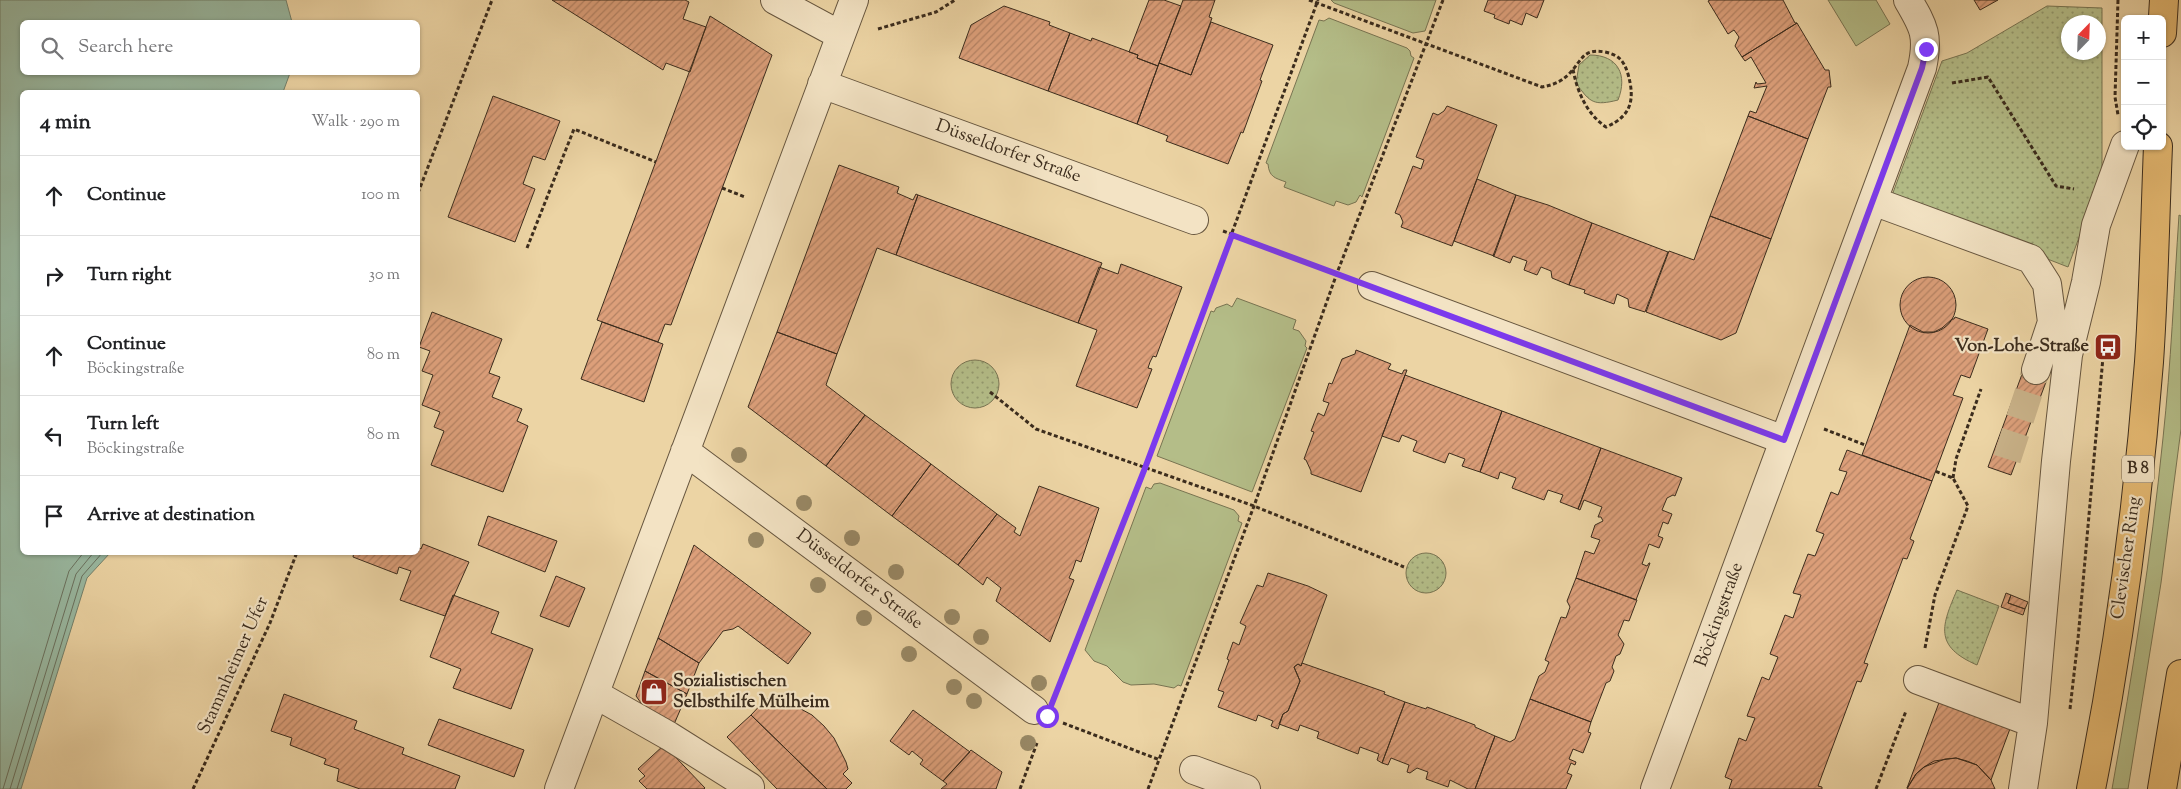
<!DOCTYPE html>
<meta charset="utf-8">
<style>
body{margin:0;font-family:"Sorts Mill Goudy",serif;background:#f2f2f2;color:#202124}
.controls{position:absolute;right:15px;top:15px;display:grid;overflow:hidden;border-radius:8px;box-shadow:0 1px 4px #0004}
.controls button{width:45px;height:45px;display:grid;place-items:center;padding:0;border:0;border-bottom:1px solid #e0e0e0;background:#fff;color:#202124;font:25px sans-serif}
.compass{position:absolute;left:2061px;top:15px;width:45px;height:45px;border-radius:50%;background:#fff;box-shadow:0 1px 4px #0004;rotate:23deg}
.stop{position:absolute;width:15px;height:15px;margin:-11px;border:4px solid #7c3aed;border-radius:50%;background:#fff}
.stop.end{background:#7c3aed;border-color:#fff;box-shadow:0 1px 5px #0008}
.list{margin:0;padding:0;list-style:none}
h2{display:flex;justify-content:space-between;align-items:center;height:65px;margin:0;padding:0 20px;font-size:21px}
h2 small{font-size:16px;font-weight:400;color:#757577}
.list li{display:grid;grid-template-columns:32px 1fr auto;gap:15px;align-items:center;box-sizing:border-box;height:80px;padding:0 20px;border-top:1px solid #e0e0e0}
.list b{display:block;font-size:19px;white-space:nowrap}
.list p{margin:0;font-size:16px;white-space:nowrap;color:#757577}
.list em{font-size:16px;font-style:normal;color:#757577}
.icon{flex:none;width:28px;height:28px;fill:none;stroke:currentColor;stroke-width:2;stroke-linecap:round;stroke-linejoin:round}
.map{position:relative;flex:none;width:2181px;height:789px;overflow:hidden}
.search{position:absolute;background:#fff;box-shadow:0 1px 4px #0004;left:20px;top:20px;width:400px;height:55px;display:flex;align-items:center;gap:12px;box-sizing:border-box;padding:0 18px;border-radius:8px;color:#757577;font-size:19px}
.panel{position:absolute;background:#fff;box-shadow:0 1px 4px #0004;left:20px;top:90px;width:400px;height:465px;border-radius:8px}
.map>svg:first-child{display:block}
.grass{fill:#b4bd88;stroke:#787452}
.park{fill:url(#park-dots);stroke:#787452;fill-rule:evenodd}
.water{fill:#99b9a2;stroke:#73816d}
.lines{fill:none;stroke-linecap:round;stroke-linejoin:round}
.shore{stroke:#6a7260;stroke-width:1}
.building{fill:url(#building-hatch);stroke:#3b2c1d}
.minor-tunnel{stroke:#c9b289;stroke-width:28;stroke-dasharray:28 14;stroke-linecap:butt}
.minor-casing{stroke:#67563f;stroke-width:30}
.major-casing{stroke:#3b2c1d;stroke-width:30}
.path{stroke:#3b2c1d;stroke-width:3;stroke-dasharray:4 2.5;stroke-linecap:butt}
.minor{stroke:#f3e3c4;stroke-width:28}
.major{stroke:#e6ba72;stroke-width:28}
.tree{fill:#988865}
.route{stroke:#7c3aed;stroke-width:6}
.labels{text-anchor:middle;dominant-baseline:central;stroke-width:4.5;stroke-linejoin:round;paint-order:stroke}
.shield{fill:#f3e3c4;stroke:#72634f;stroke-width:1}
.shield-label{font-size:16px;font-weight:bold;fill:#3b2c1d}
.street-label{font-size:18px;fill:#3b2c1d;stroke:#f3e3c4}
.poi-label{font-size:18px;font-weight:bold;fill:#3b2c1d;stroke:#f3e3c4;text-anchor:end}
</style>
<div class="map">
<svg width="2181" height="789" viewBox="0 0 2181 789">
<defs>
<pattern id="park-dots" width="8" height="8" patternUnits="userSpaceOnUse" patternTransform="scale(1.25)"><rect width="8" height="8" fill="#b4bd88"/><path d="M2 2h.1M6 6h.1" fill="none" stroke="#949a6f" stroke-width="1.8" stroke-linecap="round"/></pattern>
<pattern id="building-hatch" width="6" height="6" patternUnits="userSpaceOnUse" patternTransform="scale(1.25)"><rect width="6" height="6" fill="#dc9f7a"/><path d="M-1 1l2-2M0 6l6-6M5 7l2-2" fill="none" stroke="#b48263"/></pattern>
</defs>
<rect width="100%" height="100%" fill="#ecd4a4"/>
<filter id="stains"><feTurbulence type="fractalNoise" baseFrequency=".004" numOctaves="4"/><feColorMatrix values="0 0 0 0 .2 0 0 0 0 .09 0 0 0 0 .02 0 0 0 .5 -.17"/></filter>
<radialGradient id="worn" r=".72"><stop offset=".6" stop-color="#630" stop-opacity="0"/><stop offset="1" stop-color="#630" stop-opacity=".3"/></radialGradient>
<path class="grass" d="M1331 0H1436L1425 31 1413 33 1334 3Z
M1828 0H1876L1890 24 1856 46Z
M1329 18 1407 48 1410 51 1411 56 1414 58 1362 197 1360 195 1356 202 1348 205 1336 201 1334 206 1284 187 1286 182C1275 178 1269 177 1268 164L1266 163 1319 20 1324 21Z
M2179 215 2181 216V429L2161 583 2128 789H2112C2133 672 2151 556 2163 438 2171 364 2174 289 2179 215Z
M1237 298 1296 320 1293 329 1299 331 1306 341 1305 346 1307 348 1252 492 1157 456 1211 311 1214 312 1216 308 1227 304 1232 307Z
M1160 483 1234 510 1239 516 1238 521 1242 523 1181 686 1178 685 1174 688 1154 684 1131 685 1123 682 1107 666 1094 661 1085 650 1146 487 1151 489 1154 484Z"/>
<path class="park" d="M2047 6 2102 8V176L2068 267 1891 198 1942 61 1967 53ZM2068 22H2098V52H2068Z
M1590 55C1618 55 1628 75 1618 100 1594 106 1590 103 1576 83L1579 65Z
M951 384a24 24 0 1 1 48 0a24 24 0 1 1-48 0Z
M1406 573a20 20 0 1 1 40 0a20 20 0 1 1-40 0Z
M1957 590 1999 606 1977 665C1933 646 1942 625 1957 590Z"/>
<path class="water" d="M0 0H286L292 22H22V72L290 73 283 92H22V552L110 553 87 578 21 789H0Z"/>
<g class="lines">
<path class="shore" d="M3 789 69 571 84 552
M10 789 76 574 94 552
M17 789 82 576 103 552"/>
</g>
<path class="building" d="M552 0H685L689 2 683 19 706 27 690 72 666 63 663 70Z
M1149 0H1164L1181 6 1158 66 1137 58 1138 55 1129 52Z
M1183 0H1215L1209 17 1212 18 1191 75 1159 63Z
M1488 0H1544L1537 18 1526 13 1522 25 1510 20 1509 24 1494 18 1495 15 1484 11Z
M1710 0H1783L1795 23H1797L1742 57 1735 46 1739 37 1734 30 1728 34 1708 1Z
M1974 0H1998L1980 10Z
M1004 6 1050 22 1049 25 1070 33 1048 91 959 58 971 25Z
M710 16 772 55 671 325 665 324 658 342 597 320Z
M1211 22 1273 45 1260 80 1262 81 1243 133 1241 132 1228 164 1166 141 1168 136 1137 124 1159 63 1191 75Z
M1797 23 1825 70H1829L1831 87H1828L1808 139 1748 116 1750 111 1756 113 1767 86 1754 88 1756 82 1757 84 1766 83 1751 57 1745 61 1742 57Z
M1070 33 1091 41 1092 38 1138 55 1137 58 1158 66 1137 124 1048 91Z
M493 96 560 121 545 160 533 156 523 184 535 189 515 242 448 217Z
M1447 106 1497 125 1452 246 1401 227 1403 222 1400 215 1395 213 1413 166 1421 169 1424 160 1416 157 1433 113 1438 115 1444 111Z
M1748 116 1808 139 1771 239 1710 216Z
M839 165 899 187 897 193 913 200 916 194 918 195 896 255 877 248 837 354 777 332Z
M1477 179 1516 195 1494 256 1454 241Z
M918 195 1102 263 1078 323 896 255Z
M1516 195 1548 205 1592 223 1569 285 1552 278 1551 271 1541 267 1537 275 1524 270 1527 261 1513 256 1510 263 1493 256Z
M1710 216 1771 239 1736 333 1721 340 1646 312 1669 251 1694 260Z
M1592 223 1668 252 1645 312 1629 307 1628 299 1617 294 1614 304 1584 293 1585 290 1569 285Z
M1121 264 1182 287 1156 357 1153 356 1150 362 1148 368 1152 369 1137 408 1076 386 1097 330 1078 323 1099 267 1118 274Z
M1900 305a28 28 0 1 1 56 0a28 28 0 1 1-56 0Z
M432 312 502 339 489 373 500 377 492 397 522 409 517 421 528 426 503 492 431 465 444 431 434 427 440 412 422 405 433 375 422 371 430 351 419 347Z
M1955 317 1988 329 1970 378 1961 375 1953 395 1963 398 1932 481 1862 455 1910 325 1923 332H1934L1942 328 1952 319H1954Z
M602 322 663 344 644 402 581 379Z
M777 332 837 354 826 385 865 415 826 466 748 407Z
M1356 350 1391 364 1388 369 1402 374 1404 370H1407L1361 492 1311 474V471L1306 460 1304 459 1314 432 1311 431 1318 413 1324 416 1329 403 1323 401 1329 383 1332 384 1342 359 1355 354Z
M2025 366 2049 374 2011 475 1988 467Z
M1405 375 1502 411 1480 472 1462 466 1465 459 1449 453 1445 463 1413 451 1417 441 1402 435 1399 442 1382 436Z
M1502 411 1601 448 1578 509 1560 502 1563 495 1548 490 1544 500 1512 488 1516 478 1500 472 1498 479 1480 472Z
M865 415 931 464 892 516 826 466Z
M1601 448 1682 478 1675 496 1673 495 1667 498 1662 510 1672 514 1668 524 1663 522 1658 536 1663 538 1659 548 1649 544 1642 564 1647 566 1649 563H1650L1636 600 1576 578 1585 551 1594 554 1600 540 1591 537 1595 525 1603 521 1601 517H1598L1602 507 1584 500 1580 510 1578 509Z
M1847 450 1932 481 1910 539 1914 541 1907 559 1903 558 1864 663 1868 664 1861 682 1857 681 1818 786 1822 787V789H1729L1732 780 1725 777 1739 738 1746 741 1755 718 1747 716 1762 677 1769 680 1778 657 1770 654 1785 615 1793 618 1801 595 1793 593 1808 554 1815 556 1824 534 1816 531 1831 492 1838 495 1847 472 1839 470Z
M931 464 997 514 958 565 892 516Z
M1039 486 1099 508 1081 562 1076 560 1073 569 1069 578 1074 580 1050 642 996 601 1001 588 987 577 983 585 958 565 997 514 1016 528 1014 532 1020 536Z
M488 516 557 541 545 572 478 545Z
M423 544 469 562 445 616 400 600 411 571 399 567 397 574 353 557 354 552H418V547L421 549Z
M694 545 811 633 788 664 738 626 733 629 723 631 699 663 658 638Z
M1268 573 1308 586 1327 595 1301 666 1298 664 1294 667 1300 681 1288 711 1283 714 1278 729 1271 726 1273 721 1258 715 1256 721 1218 707 1224 692 1218 690 1229 660 1227 659 1233 642 1239 645 1246 626 1240 623 1257 585 1263 587Z
M556 576 585 588 569 627 540 616Z
M1576 578 1637 600 1629 621 1624 620 1618 635 1624 644 1620 654 1616 656 1612 667 1614 671 1610 681 1606 683 1591 722 1530 699 1539 676 1545 672 1549 662 1545 660 1561 617 1566 618 1570 607 1567 601Z
M2006 593 2011 595 2008 603 2025 609 2023 615 2001 607Z
M453 595 499 612 491 633 533 649 511 709 453 688 461 669 430 657Z
M2011 595 2028 602 2025 609 2008 603Z
M658 638 699 663 687 694 645 671Z
M1302 663 1385 692 1384 694 1405 702 1382 763 1377 760 1379 754 1360 747 1358 754 1317 738 1319 732 1300 725 1298 731 1279 724 1283 714 1288 711 1300 681 1294 667 1298 664 1301 666Z
M645 671 687 694 672 729 651 717 636 696Z
M284 694 357 721 354 729 404 748 402 754 460 776 455 789H360L337 781 339 769 324 764 326 759 290 745 292 738 271 731Z
M767 698 776 707 780 703 799 708 812 715 824 726 834 738 846 762 848 769 843 774 852 783 846 789H827L751 715Z
M1530 699 1591 722 1588 732 1591 733 1583 753 1573 749 1569 759 1576 762 1575 765 1571 763 1567 773 1572 775 1566 789H1475L1495 736 1510 742 1515 739Z
M1940 700 2011 726 1991 780 1977 765 1967 761 1956 758 1945 759 1924 767 1916 774 1907 788Z
M1405 702 1426 709 1427 707 1475 725V727L1495 736 1475 789H1468L1450 780 1448 787 1426 779 1428 772 1417 768 1410 773 1407 772 1409 765 1391 758 1388 765 1382 763Z
M913 710 970 752 943 781 920 764 923 760 912 751 909 755 890 741Z
M751 715 827 789H777L727 737Z
M439 719 524 750 514 777 428 745Z
M664 745 705 788 704 789H647L639 781 645 776 638 769Z
M971 750 1002 772 996 789H941L947 784 943 781Z
M1956 758 1977 765 1991 780 1995 789H1907L1916 774 1924 767 1934 761Z"/>
<g class="lines">
<path class="minor-tunnel" d="M2007 459 2036 370"/>
<g class="minor-casing">
<path id="minor" d="M775 0 840 35
M822 84 1194 220
M1873 201 2031 259 2047 284 2052 322 2036 370
M1372 286 1784 440
M685 451 1034 710
M1918 680 2033 723
M595 694 669 736 750 787
M1194 770 1246 789
M559 789 854 0
M1655 789 1922 68C1929 36 1924 27 1908 0
M2023 789 2033 723 2056 461 2068 355 2086 282 2096 225 2125 145"/>
</g>
<g class="major-casing">
<path id="major" d="M2162 33 2164 0
M2091 789C2119 648 2138 505 2149 362 2154 290 2155 218 2158 146
M2162 789 2181 674"/>
</g>
<path class="path" d="M1309 0 1542 87C1553 85 1561 82 1569 74 1582 61 1582 48 1605 52 1619 55 1624 61 1628 74 1635 99 1632 116 1606 127 1587 114 1577 92 1573 69
M2118 0 2115 97 2118 115
M878 29 936 12 955 0
M1952 83 1988 77 2056 186 2074 189
M722 188 745 197
M418 193 492 0
M1223 231 1339 274
M527 248 574 129 656 162
M990 392 1036 429 1254 506 1404 567
M1824 429 1865 445
M1953 478 1956 459 1981 389
M1925 648 1935 595 1968 506 1953 478 1935 471
M1058 688 1145 468 1318 0
M2070 709 2078 639 2103 357
M1063 723 1160 760
M193 789 270 623 297 552
M1020 789 1037 743
M1148 789 1254 506 1337 273 1443 0
M1876 789 1906 711"/>
<use href="#minor" class="minor"/>
<use href="#major" class="major"/>
</g>
<g class="tree">
<circle cx="739" cy="455" r="8"/>
<circle cx="804" cy="503" r="8"/>
<circle cx="852" cy="538" r="8"/>
<circle cx="756" cy="540" r="8"/>
<circle cx="896" cy="572" r="8"/>
<circle cx="818" cy="585" r="8"/>
<circle cx="952" cy="617" r="8"/>
<circle cx="864" cy="618" r="8"/>
<circle cx="981" cy="637" r="8"/>
<circle cx="909" cy="654" r="8"/>
<circle cx="1039" cy="683" r="8"/>
<circle cx="954" cy="687" r="8"/>
<circle cx="974" cy="701" r="8"/>
<circle cx="1028" cy="743" r="8"/>
</g>
<g class="lines">
<path class="route" d="M1047 716 1145 468 1232 235 1784 440 1922 68 1926 49"/>
</g>
<defs>
<g id="bus-square" transform="scale(1.4375)"><rect x="-9" y="-9" width="18" height="18" rx="4" fill="#8f2418" stroke="#f3e3c4"/><path d="M-5-6H5V4H4V6H2V4H-2V6H-4V4H-5ZM-3.5-4V0h7V-4ZM-3.5 1.2v1.5H-2V1.2ZM2 1.2v1.5H3.5V1.2Z" fill="#fff"/></g>
<g id="shop-square" transform="scale(1.4375)"><rect x="-9" y="-9" width="18" height="18" rx="4" fill="#8f2418" stroke="#f3e3c4"/><path d="M-5-2.5h2.3a2.7 3.5 0 0 1 5.4 0H5L5.5 6h-11ZM-1.5-2.5h3a1.5 2.3 0 0 0-3 0Z" fill="#fff"/></g>
</defs>
<g fill-rule="evenodd">
<use href="#bus-square" x="2108" y="347"/>
<use href="#shop-square" x="654" y="692"/>
</g>
<g class="labels">
<rect class="shield" x="2122" y="455.5" width="32" height="27" rx="4"/>
<g class="shield-label">
<text x="2138" y="469">B 8</text>
</g>
<g class="street-label">
<text transform="translate(1008 152) rotate(20)">Düsseldorfer Straße</text>
<text transform="translate(2127 558) rotate(-82)">Clevischer Ring</text>
<text transform="translate(859 580) rotate(37)">Düsseldorfer Straße</text>
<text transform="translate(1720 615) rotate(-70)">Böckingstraße</text>
<text transform="translate(234 666) rotate(-66)">Stammheimer Ufer</text>
</g>
<g class="poi-label">
<text x="2089" y="347">Von-Lohe-Straße</text>
<text x="673" y="682" text-anchor="start">Sozialistischen<tspan x="673" dy="21">Selbsthilfe Mülheim</tspan></text>
</g>
</g>
<rect width="100%" height="100%" filter="url(#stains)"/>
<rect width="100%" height="100%" fill="url(#worn)"/>
</svg>
<div class="controls">
<button>+</button>
<button>−</button>
<button><svg class="icon" aria-label="locate" viewBox="0 0 24 24"><circle cx="12" cy="12" r="6"/><path d="M12 2v4M12 18v4M2 12h4M18 12h4"/></svg></button>
</div>
<svg class="compass" viewBox="-18 -18 36 36"><path d="M0-13l5 13h-10z" fill="#e53935"/><path d="M0 13l5-13h-10z" fill="#757577"/></svg>
<div class="stop" style="left:1047px;top:716px"></div>
<div class="stop end" style="left:1926px;top:49px"></div>
<div class="search"><svg class="icon" aria-label="search" viewBox="0 0 24 24"><circle cx="10" cy="10" r="6"/><path d="M15 15l6 6"/></svg>Search here</div>
<section class="panel">
<h2>4 min<small>Walk · 290 m</small></h2>
<ul class="list">
<li><svg class="icon" aria-label="ahead" viewBox="0 0 24 24"><path d="M12 20V5M6 11l6-6 6 6"/></svg><div><b>Continue</b></div><em>100 m</em></li>
<li><svg class="icon" aria-label="right" viewBox="0 0 24 24"><path d="M7 20v-9h11M14 6l5 5-5 5"/></svg><div><b>Turn right</b></div><em>30 m</em></li>
<li><svg class="icon" aria-label="ahead" viewBox="0 0 24 24"><path d="M12 20V5M6 11l6-6 6 6"/></svg><div><b>Continue</b><p>Böckingstraße</p></div><em>80 m</em></li>
<li><svg class="icon" aria-label="left" viewBox="0 0 24 24"><path d="M17 20v-9H6M10 6l-5 5 5 5"/></svg><div><b>Turn left</b><p>Böckingstraße</p></div><em>80 m</em></li>
<li><svg class="icon" aria-label="arrive" viewBox="0 0 24 24"><path d="M6 21V4h12l-3 4 3 4H6"/></svg><div><b>Arrive at destination</b></div></li>
</ul>
</section>
</div>
